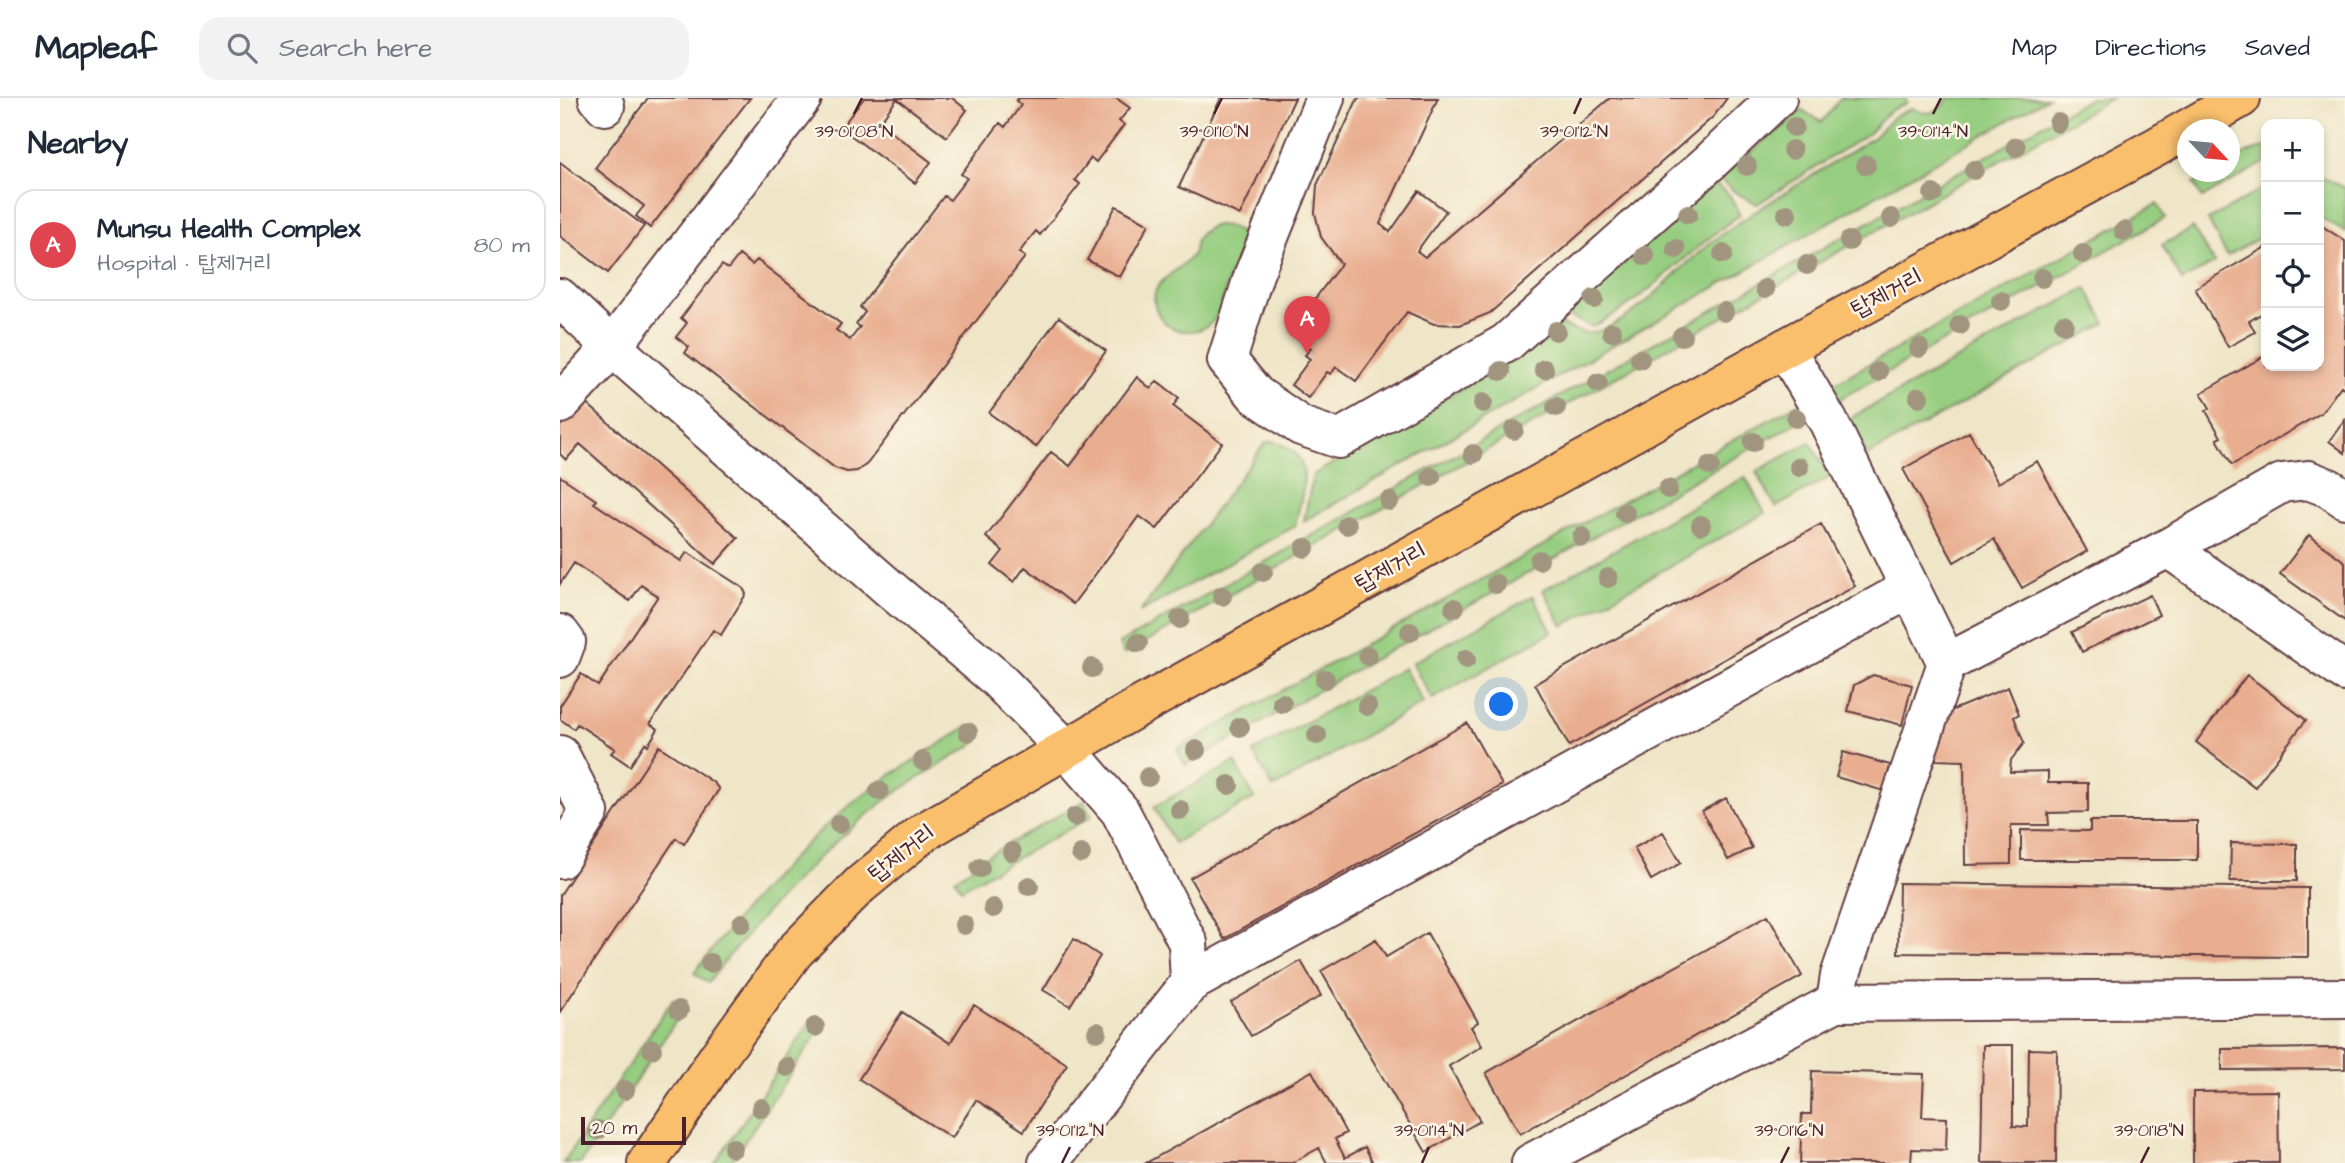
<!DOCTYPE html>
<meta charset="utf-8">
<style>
body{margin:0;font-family:"Architects Daughter","Poor Story",sans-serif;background:#f2f2f3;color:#1f2937}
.controls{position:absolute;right:21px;top:21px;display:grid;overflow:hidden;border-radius:14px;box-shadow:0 4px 10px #0003}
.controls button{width:63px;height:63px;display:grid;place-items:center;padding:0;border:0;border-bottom:2px solid #e0e1e3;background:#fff;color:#1f2937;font:35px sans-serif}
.compass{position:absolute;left:1617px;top:21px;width:63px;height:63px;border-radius:50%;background:#fff;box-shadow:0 4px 10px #0003;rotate:116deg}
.scale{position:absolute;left:21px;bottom:18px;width:105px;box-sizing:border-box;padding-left:7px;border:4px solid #4a1f2b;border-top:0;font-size:19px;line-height:24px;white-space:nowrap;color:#4a1f2b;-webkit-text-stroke:5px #fcf5e5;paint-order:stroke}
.you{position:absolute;left:942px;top:607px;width:24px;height:24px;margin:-18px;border:5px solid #fff;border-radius:50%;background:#1a73e8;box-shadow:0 0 0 10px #1a73e833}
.badge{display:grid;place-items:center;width:46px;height:46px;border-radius:50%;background:#ea580c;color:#fff;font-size:23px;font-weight:700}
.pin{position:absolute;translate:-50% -58px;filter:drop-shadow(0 2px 4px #0008)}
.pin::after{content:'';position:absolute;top:37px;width:24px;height:21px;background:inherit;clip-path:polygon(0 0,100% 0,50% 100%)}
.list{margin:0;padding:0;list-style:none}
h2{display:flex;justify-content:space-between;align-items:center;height:91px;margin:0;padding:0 28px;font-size:30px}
h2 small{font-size:23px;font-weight:400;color:#747a83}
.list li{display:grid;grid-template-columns:46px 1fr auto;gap:21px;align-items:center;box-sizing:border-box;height:112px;margin:0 14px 14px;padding:0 14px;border:2px solid #e0e1e3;border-radius:21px}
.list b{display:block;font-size:26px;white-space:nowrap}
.list p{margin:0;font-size:23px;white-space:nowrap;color:#747a83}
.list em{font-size:23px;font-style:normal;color:#747a83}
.icon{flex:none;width:38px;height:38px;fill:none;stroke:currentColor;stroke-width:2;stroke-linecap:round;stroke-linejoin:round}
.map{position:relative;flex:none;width:1785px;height:1065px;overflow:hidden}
header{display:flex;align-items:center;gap:42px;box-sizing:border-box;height:98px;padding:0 35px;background:#fff;border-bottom:2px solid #e0e1e3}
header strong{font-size:33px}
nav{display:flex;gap:38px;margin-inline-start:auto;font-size:24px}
.search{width:490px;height:63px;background:#f2f2f3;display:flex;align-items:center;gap:18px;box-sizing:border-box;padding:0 24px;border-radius:21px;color:#747a83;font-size:26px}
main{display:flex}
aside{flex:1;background:#fff}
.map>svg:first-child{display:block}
.green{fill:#96cd80;stroke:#707656;stroke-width:2}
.building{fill:#e9ae90}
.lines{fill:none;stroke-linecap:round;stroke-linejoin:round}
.minor-casing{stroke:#633d42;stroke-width:42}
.major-casing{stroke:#633d42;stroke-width:42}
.minor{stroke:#fff;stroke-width:38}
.major{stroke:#f9bf6d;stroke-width:38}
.tree{fill:#a1957f}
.ticks{fill:none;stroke:#4a1f2b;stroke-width:2.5}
.labels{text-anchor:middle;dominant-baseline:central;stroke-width:5;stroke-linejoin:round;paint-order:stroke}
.street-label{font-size:24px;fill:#4a1f2b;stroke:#fcf5e5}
.ticks-label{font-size:18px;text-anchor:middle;fill:#4a1f2b;stroke:#fcf5e5;stroke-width:5;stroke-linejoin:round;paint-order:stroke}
</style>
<header>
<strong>Mapleaf</strong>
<div class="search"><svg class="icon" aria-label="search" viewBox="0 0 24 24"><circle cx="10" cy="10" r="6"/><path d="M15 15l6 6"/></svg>Search here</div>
<nav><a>Map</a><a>Directions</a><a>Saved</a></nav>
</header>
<main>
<aside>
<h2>Nearby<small></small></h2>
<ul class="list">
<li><span class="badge" style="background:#e0444e">A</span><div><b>Munsu Health Complex</b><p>Hospital · 탑제거리</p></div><em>80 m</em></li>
</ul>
</aside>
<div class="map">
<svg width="1785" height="1065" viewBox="0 0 1785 1065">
<rect width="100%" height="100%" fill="#fcf5e5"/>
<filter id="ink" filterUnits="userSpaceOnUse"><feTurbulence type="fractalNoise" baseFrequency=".0143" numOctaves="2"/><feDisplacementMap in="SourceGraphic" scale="14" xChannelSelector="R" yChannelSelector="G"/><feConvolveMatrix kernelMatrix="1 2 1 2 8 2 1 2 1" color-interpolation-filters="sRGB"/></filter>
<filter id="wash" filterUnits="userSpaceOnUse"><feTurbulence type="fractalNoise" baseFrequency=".00686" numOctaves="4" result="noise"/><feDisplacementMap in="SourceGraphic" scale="28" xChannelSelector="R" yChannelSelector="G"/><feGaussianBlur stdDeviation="1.57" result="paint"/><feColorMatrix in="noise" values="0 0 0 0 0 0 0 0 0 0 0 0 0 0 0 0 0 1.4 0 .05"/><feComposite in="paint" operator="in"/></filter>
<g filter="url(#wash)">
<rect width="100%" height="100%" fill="#efe5c7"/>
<path class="green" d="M1281 0H1346L1347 5 1331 12 1309 35 1197 106 1175 94 1159 81 1242 12 1262 24Z
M1388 0H1488L744 423 753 377 958 257 995 224C1007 229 1022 238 1035 234 1079 223 1120 166 1157 140 1207 104 1262 72 1314 39L1333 19 1352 10C1367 19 1379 15 1388 0Z
M1530 0H1552L564 556 559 546Z
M1706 49V64L1642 100 1634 85 1654 74H1670V65L1687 55Z
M1759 78 1785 90V134L1759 119Z
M1155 85 1170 98 1180 117C1128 151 1089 201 1032 229L1004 216Z
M1706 89V136L1667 158 1648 122Z
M1597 106 1605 120 1276 303 1268 289Z
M657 127C677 128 689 136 683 157 682 160 681 164 679 166 674 171 671 172 669 178 662 200 662 229 634 233 629 233 623 234 618 232 608 229 599 221 596 211 586 182 620 175 632 157 635 154 634 151 635 147 637 135 646 130 657 127Z
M1633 130 1654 165 1622 183 1602 147Z
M1526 190 1546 225 1307 358 1287 322Z
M1241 304 1249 318 625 667 617 651Z
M711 343C759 355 742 393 735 428L580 514 705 345Z
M1250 344 1270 379 1216 409 1196 374Z
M1185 379 1205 415 1003 528 983 492Z
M973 498 992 534 872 601 852 565Z
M844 570 863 605 713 690 693 654Z
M408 628 417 644C385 665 348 684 318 708 253 759 198 820 148 885L134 875C185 808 241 743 308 693 340 669 375 650 408 628Z
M675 664 694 700 614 745 594 709Z
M524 703 532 718 401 791 395 781 430 756Z
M113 901 125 909 21 1065H3Z
M251 923 261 930 170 1065H155Z"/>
<g id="blocks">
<path class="building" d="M88 0H190L90 130 76 118 84 108 35 70Z
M304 0H392L407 12 387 39 337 1 319 25 371 64 355 85 281 30Z
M459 0H556L570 10 559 23 564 27 536 64 531 60 515 82 520 86 480 137 476 133 467 144 459 155 465 159 307 366 297 373 287 374 275 370 125 255 129 249 116 239 127 225 121 220 162 167 168 171 179 157 192 167 197 162 281 226 276 232 290 242 300 229 296 226 305 214 300 209 384 98 390 102 407 80 401 76 440 25 445 29 461 7 456 3Z
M661 0H735L680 117 619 89Z
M798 0H878L820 126 830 134 859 93 886 113 857 153 865 159 1050 0H1167L1154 18 930 215 900 227 874 226 847 214 796 283 776 269 771 276 767 274 748 300 731 287 750 261 745 257 751 250 730 234 781 166 761 139 755 115 757 87Z
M0 64 84 128 48 175 0 138Z
M556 108 589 126 560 179 527 162Z
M1759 126 1785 143V291L1781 288 1761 315 1672 367 1657 341 1661 339 1646 313 1650 310 1641 295 1706 257V268H1759Z
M1706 149V213L1689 223 1695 234 1668 249 1635 190Z
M499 219 546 253 476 349 429 315Z
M577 279 591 291 597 283 619 300 613 308 662 345 597 431 579 418 513 506 465 469 454 484 432 467 443 453 426 439 491 354 510 368Z
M23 302 178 440 155 466 20 346 6 362 0 356V328Z
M1785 322V355L1769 343Z
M1409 334 1438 385 1477 363 1527 453 1462 490 1434 441 1394 464 1343 371Z
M0 378 36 402 34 405 121 463 127 454 183 490 186 496 161 537 153 532 90 626 98 631 88 647 85 645 70 668 51 655 55 651 17 626 14 631 0 621V608L21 576 38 588 98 498 81 487 70 503 14 465 0 486Z
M1261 426 1295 488 1009 648 975 586Z
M1749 437 1785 464V523L1720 476Z
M1590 497 1599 517 1522 554 1512 534Z
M1313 577 1352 587 1342 627 1288 613 1294 587Z
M1687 577 1746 622 1695 689 1636 644Z
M1448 589 1459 616 1454 619 1464 645 1451 662 1450 674 1488 673V685H1528V714L1488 715 1489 727H1451V766L1405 767 1404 663 1376 662 1373 623 1388 614Z
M907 625 942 687 664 841 630 780Z
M99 648 154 685 159 691 124 746 116 740 0 914V797Z
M1283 654 1330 667 1324 693 1276 679Z
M1166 700 1192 750 1168 762 1142 713Z
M1530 723H1637V762H1461V732L1530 733Z
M1103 734 1121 765 1091 782 1074 750Z
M1671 745 1737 746V783H1670Z
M1339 785 1748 790V859L1338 855Z
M1208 817 1242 878 960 1036 926 975Z
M867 835 918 924 911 929 922 948 889 968 920 1023 866 1054 761 873 816 841 826 859Z
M514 841 540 858 510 908 483 892Z
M741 863 761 898 691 938 671 904Z
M414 907 507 966 464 1033 416 1002 392 1040 299 981 342 914 390 945Z
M1423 947H1453V1028L1468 1029 1469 951 1497 952 1496 1065H1421Z
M1785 950V971L1662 972V951Z
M752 973 786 1035 775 1041 785 1060 805 1049 813 1065H767L759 1050 732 1065H586Z
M1252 973 1364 976 1362 1019 1387 1020 1386 1052 1352 1051 1351 1065H1240L1242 1016H1251Z
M1718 993 1719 1065H1633V994Z"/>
</g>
</g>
<g filter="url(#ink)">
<use href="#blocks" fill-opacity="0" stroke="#633d42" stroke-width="2"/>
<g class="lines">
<g class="minor-casing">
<path id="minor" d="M38 0 45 8
M765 0 694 176 667 262 696 297 741 328 779 341 946 245 1150 64 1217 0
M0 200 52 249 242 0
M1225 250 1268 323 1387 565 1280 878 1276 904
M0 306 52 249 336 496 435 579 506 651 560 713 628 845 630 885 488 1065
M1608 450 1722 385 1748 382 1769 390 1785 401
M0 536 6 544 0 560
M1387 565 1608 450 1785 574
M0 657 29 714 0 761
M630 885 1349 491
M971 1065 1276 904 1785 900"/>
</g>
<g class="major-casing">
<path id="major" d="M87 1065 158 959 234 854 300 787 364 734 573 612 1225 250 1596 49 1681 0"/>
</g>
<use href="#minor" class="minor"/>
<use href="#major" class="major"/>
</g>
<g class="tree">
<circle cx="1498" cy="25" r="10"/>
<circle cx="1234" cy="29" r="10"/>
<circle cx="1456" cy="49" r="10"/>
<circle cx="1232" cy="52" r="10"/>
<circle cx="1306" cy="67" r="10"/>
<circle cx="1187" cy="68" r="10"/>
<circle cx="1414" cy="72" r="10"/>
<circle cx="1373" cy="96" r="10"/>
<circle cx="1128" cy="116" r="10"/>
<circle cx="1227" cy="116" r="10"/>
<circle cx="1331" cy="120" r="10"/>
<circle cx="1564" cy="133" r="10"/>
<circle cx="1289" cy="143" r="10"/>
<circle cx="1116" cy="151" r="10"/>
<circle cx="1163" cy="156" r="10"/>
<circle cx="1523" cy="156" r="10"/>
<circle cx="1085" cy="158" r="10"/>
<circle cx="1247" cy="167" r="10"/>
<circle cx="1482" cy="180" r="10"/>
<circle cx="1205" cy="191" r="10"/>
<circle cx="1034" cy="201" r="10"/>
<circle cx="1441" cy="203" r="10"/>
<circle cx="1164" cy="214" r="10"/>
<circle cx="1504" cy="226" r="10"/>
<circle cx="1400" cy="227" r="10"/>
<circle cx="996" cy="233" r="10"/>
<circle cx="1052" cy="234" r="10"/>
<circle cx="1122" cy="238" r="10"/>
<circle cx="1359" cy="250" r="10"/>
<circle cx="1080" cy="261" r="10"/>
<circle cx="984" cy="271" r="10"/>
<circle cx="941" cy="273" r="10"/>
<circle cx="1318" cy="274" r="10"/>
<circle cx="1038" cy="285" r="10"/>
<circle cx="1359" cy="299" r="10"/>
<circle cx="923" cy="305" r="10"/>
<circle cx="996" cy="309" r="10"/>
<circle cx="1236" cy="320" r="10"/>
<circle cx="954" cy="332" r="10"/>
<circle cx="1193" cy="344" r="10"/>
<circle cx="913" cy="356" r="10"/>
<circle cx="1150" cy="368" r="10"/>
<circle cx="1239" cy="369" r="10"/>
<circle cx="871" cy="379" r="10"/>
<circle cx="1108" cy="391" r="10"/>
<circle cx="829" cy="403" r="10"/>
<circle cx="1065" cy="415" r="10"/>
<circle cx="787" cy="427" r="10"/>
<circle cx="1141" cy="427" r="10"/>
<circle cx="1022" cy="439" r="10"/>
<circle cx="745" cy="450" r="10"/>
<circle cx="979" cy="462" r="10"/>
<circle cx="703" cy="474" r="10"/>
<circle cx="1048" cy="480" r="10"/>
<circle cx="936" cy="486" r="10"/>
<circle cx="662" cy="498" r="10"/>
<circle cx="894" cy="510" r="10"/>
<circle cx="620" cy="521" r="10"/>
<circle cx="850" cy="534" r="10"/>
<circle cx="578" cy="545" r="10"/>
<circle cx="808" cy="558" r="10"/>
<circle cx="906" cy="561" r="10"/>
<circle cx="532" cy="570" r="10"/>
<circle cx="765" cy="581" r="10"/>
<circle cx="722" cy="605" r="10"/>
<circle cx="807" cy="608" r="10"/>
<circle cx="680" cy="629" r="10"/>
<circle cx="408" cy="634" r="10"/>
<circle cx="757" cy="637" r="10"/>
<circle cx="636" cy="652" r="10"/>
<circle cx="363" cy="663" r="10"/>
<circle cx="588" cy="679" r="10"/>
<circle cx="669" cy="687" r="10"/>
<circle cx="319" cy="693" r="10"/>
<circle cx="620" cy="712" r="10"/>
<circle cx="515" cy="719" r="10"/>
<circle cx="279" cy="726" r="10"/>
<circle cx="452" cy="754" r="10"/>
<circle cx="521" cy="756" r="10"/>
<circle cx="420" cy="770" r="10"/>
<circle cx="469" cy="788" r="10"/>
<circle cx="433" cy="810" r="10"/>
<circle cx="182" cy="825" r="10"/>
<circle cx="404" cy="827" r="10"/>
<circle cx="150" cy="865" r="10"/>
<circle cx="119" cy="912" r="10"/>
<circle cx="255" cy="929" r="10"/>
<circle cx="537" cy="934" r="10"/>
<circle cx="92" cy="951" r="10"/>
<circle cx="227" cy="969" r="10"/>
<circle cx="65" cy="992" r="10"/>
<circle cx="201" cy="1010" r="10"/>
<circle cx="38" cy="1032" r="10"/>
<circle cx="173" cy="1050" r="10"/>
</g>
</g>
<path class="ticks" d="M294 16 302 0M654 16 662 0M1014 16 1021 0M1373 16 1381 0M502 1065 510 1049M862 1065 869 1049M1221 1065 1229 1049M1581 1065 1589 1049"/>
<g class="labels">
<g class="street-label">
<text transform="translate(1327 195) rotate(-28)">탑제거리</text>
<text transform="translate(831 469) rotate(-29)">탑제거리</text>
<text transform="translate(342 755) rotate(-38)">탑제거리</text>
</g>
</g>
<g class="ticks-label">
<text x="294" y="39">39°01'08"N</text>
<text x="654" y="39">39°01'10"N</text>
<text x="1014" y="39">39°01'12"N</text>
<text x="1373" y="39">39°01'14"N</text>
<text x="510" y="1038">39°01'12"N</text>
<text x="869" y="1038">39°01'14"N</text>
<text x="1229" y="1038">39°01'16"N</text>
<text x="1589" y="1038">39°01'18"N</text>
</g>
</svg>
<div class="controls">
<button>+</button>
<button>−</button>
<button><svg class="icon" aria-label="locate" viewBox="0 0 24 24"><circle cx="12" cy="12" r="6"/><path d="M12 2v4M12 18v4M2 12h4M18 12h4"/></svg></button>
<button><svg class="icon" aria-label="layers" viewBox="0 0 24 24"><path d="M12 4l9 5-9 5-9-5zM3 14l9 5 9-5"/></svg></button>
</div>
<svg class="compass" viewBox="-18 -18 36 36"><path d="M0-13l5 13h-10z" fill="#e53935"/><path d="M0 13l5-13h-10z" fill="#747a83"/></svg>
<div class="scale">20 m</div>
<div class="you"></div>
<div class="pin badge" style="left:747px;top:256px;background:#e0444e">A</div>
</div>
</main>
